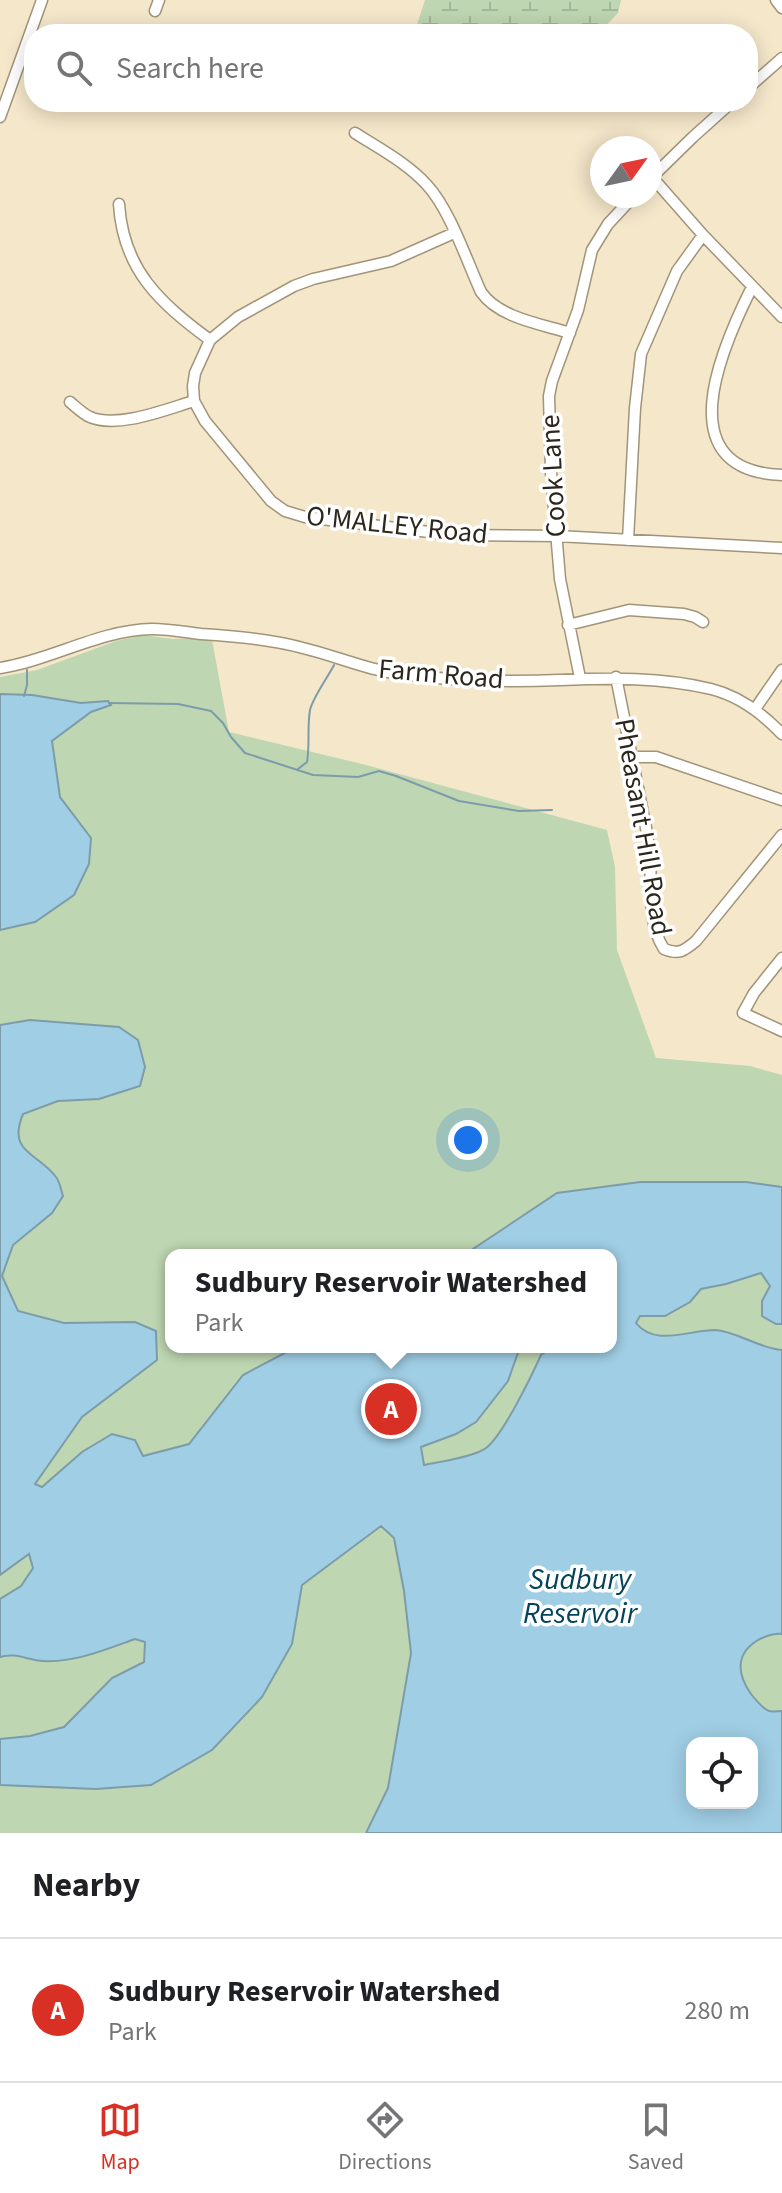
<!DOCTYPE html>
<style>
body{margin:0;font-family:"Source Sans 3",sans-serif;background:#f6f6f6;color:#202124}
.controls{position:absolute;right:24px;bottom:24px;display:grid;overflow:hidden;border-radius:16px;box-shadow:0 4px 20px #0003}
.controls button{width:72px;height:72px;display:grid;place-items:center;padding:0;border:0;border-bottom:2px solid #e0e0e0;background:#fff;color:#202124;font:40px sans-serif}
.compass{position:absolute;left:590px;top:136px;width:72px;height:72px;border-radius:50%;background:#fff;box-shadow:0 4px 20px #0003;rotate:57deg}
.you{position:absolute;left:468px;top:1140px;width:28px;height:28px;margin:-20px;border:6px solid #fff;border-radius:50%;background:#1a73e8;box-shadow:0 0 0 12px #1a73e833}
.badge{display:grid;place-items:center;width:52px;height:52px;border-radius:50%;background:#d93025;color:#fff;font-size:26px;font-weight:700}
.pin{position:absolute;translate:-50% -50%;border:4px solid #fff;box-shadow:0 2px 8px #0006}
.popup{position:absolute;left:165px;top:1249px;width:452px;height:104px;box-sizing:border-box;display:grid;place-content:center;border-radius:16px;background:#fff;filter:drop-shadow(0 2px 6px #0005);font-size:26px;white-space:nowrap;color:#757577}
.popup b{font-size:30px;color:#202124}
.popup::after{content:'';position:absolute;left:50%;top:100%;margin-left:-16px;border:16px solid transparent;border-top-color:#fff}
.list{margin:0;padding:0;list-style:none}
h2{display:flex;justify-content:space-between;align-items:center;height:104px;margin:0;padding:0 32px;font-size:34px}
h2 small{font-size:26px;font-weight:400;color:#757577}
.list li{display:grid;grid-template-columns:52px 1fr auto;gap:24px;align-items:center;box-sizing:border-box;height:144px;padding:0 32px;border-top:2px solid #e0e0e0}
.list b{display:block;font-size:30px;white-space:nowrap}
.list p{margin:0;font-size:26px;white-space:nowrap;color:#757577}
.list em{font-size:26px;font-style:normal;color:#757577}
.icon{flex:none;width:44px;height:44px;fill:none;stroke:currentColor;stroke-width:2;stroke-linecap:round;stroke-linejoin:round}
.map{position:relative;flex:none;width:782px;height:1833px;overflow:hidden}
.search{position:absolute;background:#fff;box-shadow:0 4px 20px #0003;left:24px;right:24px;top:24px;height:88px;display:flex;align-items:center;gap:20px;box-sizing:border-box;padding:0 28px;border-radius:32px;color:#757577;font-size:30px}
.sheet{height:248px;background:#fff}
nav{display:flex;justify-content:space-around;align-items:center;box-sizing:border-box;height:112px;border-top:2px solid #e0e0e0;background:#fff;font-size:22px;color:#757577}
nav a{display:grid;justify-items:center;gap:4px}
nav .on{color:#d93025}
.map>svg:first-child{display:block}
.wetland{fill:url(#wetland-marsh)}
.park{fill:#bed6b1;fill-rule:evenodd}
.water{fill:#a0cee5;stroke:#7d9ca9;stroke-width:2;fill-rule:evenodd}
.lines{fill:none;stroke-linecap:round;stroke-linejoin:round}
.stream{stroke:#7d9ca9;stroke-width:2}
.minor-casing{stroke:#a19479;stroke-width:13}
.minor{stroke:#fff;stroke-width:10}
.labels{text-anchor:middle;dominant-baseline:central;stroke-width:7;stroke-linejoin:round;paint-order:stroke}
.street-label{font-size:28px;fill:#2c271c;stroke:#fff}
.water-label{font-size:30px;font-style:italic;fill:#03445b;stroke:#fff}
</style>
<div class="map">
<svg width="782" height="1833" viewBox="0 0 782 1833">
<defs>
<pattern id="wetland-marsh" width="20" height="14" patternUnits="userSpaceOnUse" patternTransform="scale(2)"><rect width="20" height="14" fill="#bed6b1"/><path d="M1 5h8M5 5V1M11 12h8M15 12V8" fill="none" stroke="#a3b898"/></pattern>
</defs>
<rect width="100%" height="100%" fill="#f5e7ca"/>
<path class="wetland" d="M425 0H621L618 13 598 34H414Z"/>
<path class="park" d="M143 635 173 639 200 638 212 640 229 732 362 764 607 830 615 867 617 950 656 1058 750 1066 782 1075V1833H0V677L37 670 116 641ZM171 1255H611V1347H171ZM692 1743H752V1803H692Z"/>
<path class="water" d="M0 694 32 695 81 703 108 701 111 705 91 712 52 741 60 797 91 838 89 864 74 895 35 922 0 930Z
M30 1020 119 1027 138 1040 145 1067 140 1086 99 1099 58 1101 23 1114C7 1153 37 1152 56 1177 60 1182 61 1190 63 1196L52 1213 13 1245 2 1276 18 1311 64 1323 135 1322 156 1331 157 1360 82 1417 35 1484 42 1487 82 1452 112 1434 135 1440 143 1456 189 1444 243 1375 296 1347H520L508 1381 476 1422 456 1434 421 1447 424 1465C439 1462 474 1457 486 1448 503 1435 531 1377 541 1355L552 1347H611V1255H464L557 1193 640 1182H746L782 1187V1324H776L762 1316V1301L770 1286 761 1273 726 1284 701 1289 690 1302 665 1316H640L636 1323C655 1347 689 1330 715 1330 736 1331 758 1348 782 1350V1634C774 1633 766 1636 758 1640 735 1654 737 1674 751 1694 755 1699 763 1709 769 1711 773 1712 778 1711 782 1711V1833H366L388 1788 411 1653 404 1591 394 1538 381 1526 302 1585 292 1644 262 1697 212 1750 151 1785 96 1789 0 1785V1739L30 1736 64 1727 112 1678 144 1662 145 1642 135 1639C107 1649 74 1663 43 1661 28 1660 14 1652 0 1657V1599L21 1586 33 1568 29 1554 0 1575V1025ZM692 1743H752V1803H692Z"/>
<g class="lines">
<path class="stream" d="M24 696 27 685V670
M109 703 178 704 211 711 223 723 231 737 245 753 313 775 358 777 379 771 396 776 459 801 519 811 552 810
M298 769 307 762C310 745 307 727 310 710 313 697 328 677 334 665"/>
<g class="minor-casing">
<path id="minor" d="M776 0 782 8
M155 11 159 0
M748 88 782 58
M0 117 42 0
M355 133C380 149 407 163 427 185 450 210 466 259 481 292 499 318 541 324 570 333
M652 177 703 235 782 317
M650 179 693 137 732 102
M119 204C123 270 160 303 210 340
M454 233 391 261 313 279 294 286 238 317 210 340 195 373 193 386 194 401 205 421 271 501 285 511 305 517 454 535 557 536 782 548
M752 287C721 349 667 471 782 475
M70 402C77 408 83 414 90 417 118 429 167 409 194 401
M628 540 635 408 641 354 677 271 703 235
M568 625 629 610 684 614 695 617 703 622
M0 668C52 660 99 630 152 629 168 629 185 632 201 634 235 636 270 639 303 648 340 657 368 671 408 675 458 681 510 682 560 680 611 678 661 677 711 689 739 696 762 713 782 734
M616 677 647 833C648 842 650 850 650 859 652 889 647 923 664 949 679 955 684 951 696 941L782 835
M580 678 560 579 551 472 549 396 552 381 578 310 592 250 608 224 634 196
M755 709 782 670
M631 757H656L782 800
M782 958 754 993 743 1013 782 1031"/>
</g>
<use href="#minor" class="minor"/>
</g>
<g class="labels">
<g class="street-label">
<text transform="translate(553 476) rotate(-93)">Cook Lane</text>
<text transform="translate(397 525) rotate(6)">O'MALLEY Road</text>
<text transform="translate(441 674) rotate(5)">Farm Road</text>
<text transform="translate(643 827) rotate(80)">Pheasant Hill Road</text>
</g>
<g class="water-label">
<text x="580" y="1579">Sudbury<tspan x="580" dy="34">Reservoir</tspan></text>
</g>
</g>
</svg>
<div class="controls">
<button><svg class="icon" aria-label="locate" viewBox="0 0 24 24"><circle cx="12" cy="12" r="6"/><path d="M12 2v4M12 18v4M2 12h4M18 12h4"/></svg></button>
</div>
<svg class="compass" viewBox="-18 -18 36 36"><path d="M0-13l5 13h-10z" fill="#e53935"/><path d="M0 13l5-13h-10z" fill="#757577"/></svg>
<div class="you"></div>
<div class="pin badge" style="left:391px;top:1409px">A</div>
<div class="popup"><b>Sudbury Reservoir Watershed</b>Park</div>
<div class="search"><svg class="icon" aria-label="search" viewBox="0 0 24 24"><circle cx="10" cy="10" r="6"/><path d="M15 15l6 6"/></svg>Search here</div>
</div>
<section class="sheet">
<h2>Nearby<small></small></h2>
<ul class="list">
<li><span class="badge">A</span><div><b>Sudbury Reservoir Watershed</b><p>Park</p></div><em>280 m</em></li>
</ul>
</section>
<nav>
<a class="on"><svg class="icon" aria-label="map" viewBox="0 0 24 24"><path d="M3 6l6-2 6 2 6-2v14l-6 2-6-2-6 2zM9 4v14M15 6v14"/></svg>Map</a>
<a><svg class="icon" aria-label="directions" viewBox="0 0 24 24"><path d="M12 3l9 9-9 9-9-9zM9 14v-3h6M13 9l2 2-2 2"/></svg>Directions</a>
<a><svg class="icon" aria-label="saved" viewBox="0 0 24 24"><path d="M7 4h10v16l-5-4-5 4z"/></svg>Saved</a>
</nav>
